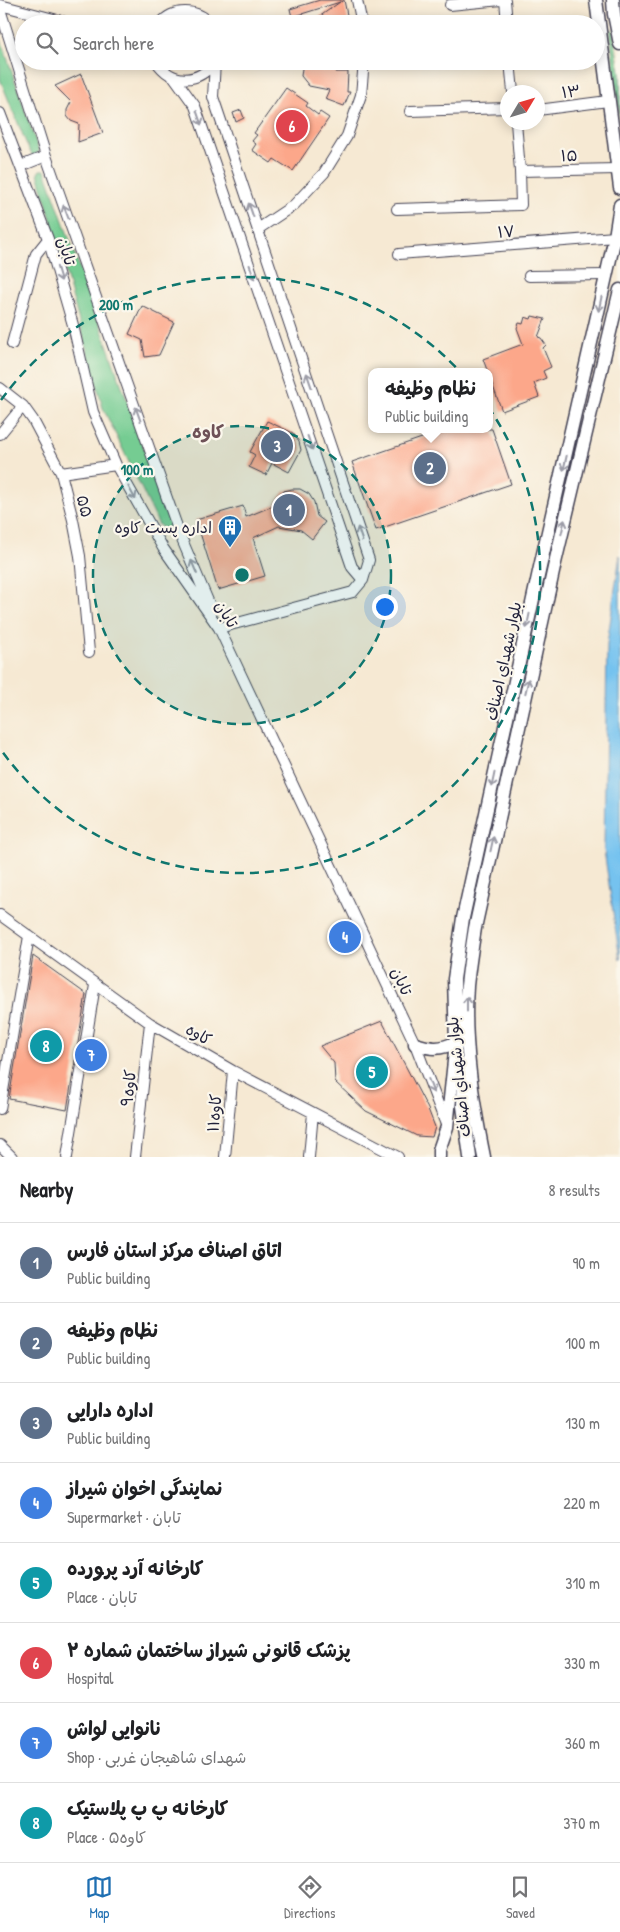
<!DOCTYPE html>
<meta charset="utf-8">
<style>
body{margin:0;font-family:"Patrick Hand","Playpen Sans Arabic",sans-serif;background:#f2f2f2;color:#202124}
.compass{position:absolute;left:500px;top:85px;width:45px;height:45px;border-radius:50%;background:#fff;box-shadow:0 2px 12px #0003;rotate:52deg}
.you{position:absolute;left:384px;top:606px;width:18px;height:18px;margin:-12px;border:4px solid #fff;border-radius:50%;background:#1a73e8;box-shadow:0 0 0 8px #1a73e833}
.badge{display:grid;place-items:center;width:32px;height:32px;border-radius:50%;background:#1f6fb2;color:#fff;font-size:16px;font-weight:700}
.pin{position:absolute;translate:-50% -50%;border:2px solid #fff;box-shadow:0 1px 5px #0006}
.popup{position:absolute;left:368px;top:368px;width:125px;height:65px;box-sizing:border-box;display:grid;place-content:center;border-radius:10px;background:#fff;filter:drop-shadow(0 1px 4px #0005);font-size:16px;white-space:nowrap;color:#757577}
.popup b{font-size:19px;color:#202124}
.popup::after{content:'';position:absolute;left:50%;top:100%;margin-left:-10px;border:10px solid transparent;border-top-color:#fff}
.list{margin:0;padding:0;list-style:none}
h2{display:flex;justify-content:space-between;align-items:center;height:65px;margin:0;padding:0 20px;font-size:21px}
h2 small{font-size:16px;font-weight:400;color:#757577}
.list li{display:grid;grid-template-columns:32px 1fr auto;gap:15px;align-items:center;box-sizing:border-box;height:80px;padding:0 20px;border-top:1px solid #e0e0e0}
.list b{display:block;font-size:19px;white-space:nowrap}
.list p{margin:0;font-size:16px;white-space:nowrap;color:#757577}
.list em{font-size:16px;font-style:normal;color:#757577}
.icon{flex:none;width:28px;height:28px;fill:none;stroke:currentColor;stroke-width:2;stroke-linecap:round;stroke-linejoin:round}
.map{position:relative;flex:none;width:620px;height:1157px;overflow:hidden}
.search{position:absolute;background:#fff;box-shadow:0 2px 12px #0003;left:15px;right:15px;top:15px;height:55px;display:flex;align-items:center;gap:12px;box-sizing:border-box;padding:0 18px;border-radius:28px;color:#757577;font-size:19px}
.sheet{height:705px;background:#fff}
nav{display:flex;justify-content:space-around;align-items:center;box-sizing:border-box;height:70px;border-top:1px solid #e0e0e0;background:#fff;font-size:14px;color:#757577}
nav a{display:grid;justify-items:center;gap:2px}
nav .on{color:#1f6fb2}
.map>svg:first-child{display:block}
.green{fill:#74cc92;stroke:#4b7766}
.water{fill:#74c2ef;stroke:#4b7295}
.building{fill:#fca78a}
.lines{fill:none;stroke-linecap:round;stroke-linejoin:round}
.minor-casing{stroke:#424052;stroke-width:12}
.major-casing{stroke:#424052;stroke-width:15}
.minor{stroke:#fff;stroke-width:10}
.major{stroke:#fff;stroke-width:12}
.oneway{stroke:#9c9ca7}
.ring{fill:none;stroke:#0f766e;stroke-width:2.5;stroke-dasharray:9 6}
.labels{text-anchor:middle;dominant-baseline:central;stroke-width:4.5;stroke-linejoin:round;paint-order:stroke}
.street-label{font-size:16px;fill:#22223b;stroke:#fbf7ec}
.poi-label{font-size:16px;fill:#22223b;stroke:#fbf7ec;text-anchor:end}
.neighbourhood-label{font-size:18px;font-weight:bold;fill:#6e5157;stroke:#fbf7ec}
.centre{fill:#0f766e;stroke:#fbf7ec;stroke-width:2.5}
.ring-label{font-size:15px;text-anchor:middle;font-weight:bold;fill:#0f766e;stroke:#fbf7ec;stroke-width:4.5;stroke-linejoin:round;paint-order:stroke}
</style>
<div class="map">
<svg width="620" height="1157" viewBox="0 0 620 1157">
<rect width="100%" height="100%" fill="#fbf7ec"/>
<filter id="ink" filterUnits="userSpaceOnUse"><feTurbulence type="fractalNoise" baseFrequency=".02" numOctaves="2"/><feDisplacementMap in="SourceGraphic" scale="10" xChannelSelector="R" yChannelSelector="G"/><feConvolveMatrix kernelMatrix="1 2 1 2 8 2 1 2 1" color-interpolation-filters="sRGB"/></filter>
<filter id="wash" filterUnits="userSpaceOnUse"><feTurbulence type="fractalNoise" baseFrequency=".0096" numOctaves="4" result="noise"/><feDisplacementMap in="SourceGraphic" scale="20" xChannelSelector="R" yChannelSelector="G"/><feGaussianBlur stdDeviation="1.12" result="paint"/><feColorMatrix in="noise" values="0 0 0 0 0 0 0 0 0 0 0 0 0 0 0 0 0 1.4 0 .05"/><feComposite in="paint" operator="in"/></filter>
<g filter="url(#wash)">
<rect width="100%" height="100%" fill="#f6e9d3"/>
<path class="green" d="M613 29 620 73V123L610 30Z
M0 37 39 151 36 155 33 156 29 150 0 79Z
M40 170H45L47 176 170 521 169 528H163L159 525 103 408 38 173Z"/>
<path class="water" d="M620 555V960L604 850 607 644Z"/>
<g id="blocks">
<path class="building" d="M320 0H341V2L344 0 348 20 333 22 334 24H309L340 2 292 17 290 9Z
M303 61H337L336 72H348L347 92H350L344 106 325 99 329 90 309 86 301 76Z
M81 74 103 133 78 142 79 124 71 121 67 116V110L71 102 55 86Z
M286 88 308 103 306 106 318 115 320 112 329 118 293 171 274 159 271 163 252 150 256 144 252 141 257 135 254 133Z
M241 110 244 118 236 122 233 113Z
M142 306 174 322 159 355 145 357 142 340 129 334Z
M532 316 545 319 538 337 541 338 546 345 543 348 551 367 543 371 546 378 534 383 539 397 502 411 483 359 523 344 517 328 519 323 523 324 525 317 531 319Z
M267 421 293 433 299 442 301 450 289 472 272 463 266 475 249 467 255 455 250 452Z
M448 429H492L511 484 376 530 352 462Z
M292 489H300L309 494 314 502 317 516 325 522 312 539 301 530 279 526 253 538 265 576 218 590 196 520 243 506 246 517 275 505 284 491Z
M33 956 86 994 67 1110 9 1099Z
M382 1021 428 1109 435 1127 432 1137 417 1136 366 1111 335 1082 334 1063 320 1046Z"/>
</g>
</g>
<g filter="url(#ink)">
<use href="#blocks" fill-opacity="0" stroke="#424052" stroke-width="1"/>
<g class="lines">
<g class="minor-casing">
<path id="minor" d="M357 0 362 24
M505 0 507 24
M0 5 73 24
M450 5 501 0
M0 9 46 156 180 535 211 608
M160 24C173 8 197 8 211 24
M156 61C172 85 199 84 215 61
M510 61 513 92
M215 62 213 97 369 560 363 580 353 592 219 628
M174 77 195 106 352 567 363 580
M538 110 608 101
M410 111 508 108
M0 113 48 239 73 325 93 412 116 465 163 548 219 628 415 1044 447 1127
M21 166 46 156
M520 171 617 169
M397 209 521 205 520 171 516 122
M258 229 294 205 324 173 347 136 361 95 364 61
M399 254 615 237
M529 276 606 275
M12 344 36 254 48 239
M0 388 23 406 33 420 61 473 73 520 80 556 89 652
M0 434 23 406
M61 473 116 465
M0 915 150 1023 233 1071 398 1157
M0 1109 29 936
M0 1145 12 1157
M67 1157 95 985
M135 1157 150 1023
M225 1157 233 1071
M309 1157 313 1113"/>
</g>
<g class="major-casing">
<path id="major" d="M596 0 620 188
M613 0 614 14 620 44
M415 1044C431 1049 441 1050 456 1042
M464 1065 463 1106 470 1157
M439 1157V1150L447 1127 456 1042 454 979 463 918 540 567 615 237 620 205
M484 1157C473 1102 463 1042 467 986 469 966 472 947 475 928L555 563 620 290"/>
</g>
<use href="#minor" class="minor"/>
<use href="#major" class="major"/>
</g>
<defs><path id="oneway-shaft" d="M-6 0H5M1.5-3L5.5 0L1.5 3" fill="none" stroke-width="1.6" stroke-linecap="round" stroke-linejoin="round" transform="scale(1.25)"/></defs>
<g class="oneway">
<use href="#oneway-shaft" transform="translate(199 118) rotate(71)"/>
<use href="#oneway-shaft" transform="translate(251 210) rotate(-109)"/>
<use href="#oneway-shaft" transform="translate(66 212) rotate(-111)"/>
<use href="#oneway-shaft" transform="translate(252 272) rotate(71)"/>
<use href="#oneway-shaft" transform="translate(59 274) rotate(73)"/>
<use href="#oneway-shaft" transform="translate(600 304) rotate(102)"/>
<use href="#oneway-shaft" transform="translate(309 380) rotate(-109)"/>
<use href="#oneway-shaft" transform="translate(138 414) rotate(-110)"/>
<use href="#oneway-shaft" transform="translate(310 443) rotate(71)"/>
<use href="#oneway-shaft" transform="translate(565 463) rotate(103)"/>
<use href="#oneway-shaft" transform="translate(132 493) rotate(61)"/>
<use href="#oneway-shaft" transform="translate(563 527) rotate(-77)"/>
<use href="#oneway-shaft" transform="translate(360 534) rotate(-109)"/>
<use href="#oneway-shaft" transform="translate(194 567) rotate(-113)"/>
<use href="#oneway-shaft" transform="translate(528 621) rotate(102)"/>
<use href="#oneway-shaft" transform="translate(527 686) rotate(-77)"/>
<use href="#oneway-shaft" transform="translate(493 780) rotate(102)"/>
<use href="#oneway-shaft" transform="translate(492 844) rotate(-78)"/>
<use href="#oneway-shaft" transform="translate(467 1004) rotate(-90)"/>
<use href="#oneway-shaft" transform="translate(431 1086) rotate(69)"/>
</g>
</g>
<circle cx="242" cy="575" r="149" fill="#0f766e" fill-opacity=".12"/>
<g class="ring">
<circle cx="242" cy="575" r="149"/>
<path d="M1 400A298 298 0 1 1 1 750"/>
</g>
<defs>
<g id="building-pin" transform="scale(1.25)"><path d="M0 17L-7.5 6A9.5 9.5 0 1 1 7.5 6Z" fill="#1f6fb2" stroke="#fbf7ec"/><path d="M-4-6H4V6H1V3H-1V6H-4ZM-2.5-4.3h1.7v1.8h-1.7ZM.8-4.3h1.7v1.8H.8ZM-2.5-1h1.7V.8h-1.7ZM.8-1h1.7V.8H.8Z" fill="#fff"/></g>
</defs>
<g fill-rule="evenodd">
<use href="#building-pin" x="230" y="527"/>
</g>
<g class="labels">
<g class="street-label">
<text transform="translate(571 91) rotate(-7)">۱۳</text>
<text transform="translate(569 155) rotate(-1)">۱۵</text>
<text transform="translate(506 231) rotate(-5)">۱۷</text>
<text transform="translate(67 251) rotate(73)">تابان</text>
<text transform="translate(85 506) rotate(76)">۵۵</text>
<text transform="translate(227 614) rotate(58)">تابان</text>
<text transform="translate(503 661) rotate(-78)">بلوار شهداي اصناف</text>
<text transform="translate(402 981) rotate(65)">تابان</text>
<text transform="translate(199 1034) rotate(30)">کاوه</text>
<text transform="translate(458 1077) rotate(-96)">بلوار شهداي اصناف</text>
<text transform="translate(128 1088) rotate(-83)">کاوه۹</text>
<text transform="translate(214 1113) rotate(-85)">کاوه۱۱</text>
</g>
<g class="poi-label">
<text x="212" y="527">اداره پست کاوه</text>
</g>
<g class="neighbourhood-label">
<text x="208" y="431">کاوه</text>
</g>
</g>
<circle cx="242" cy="575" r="8" class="centre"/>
<g class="ring-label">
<text x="116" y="310">200 m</text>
<text x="137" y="475">100 m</text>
</g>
</svg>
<svg class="compass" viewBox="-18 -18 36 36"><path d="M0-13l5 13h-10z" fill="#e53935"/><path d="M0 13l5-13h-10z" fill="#757577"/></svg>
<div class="you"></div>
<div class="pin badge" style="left:289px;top:510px;background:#5c6f8a">1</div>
<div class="pin badge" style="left:430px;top:468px;background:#5c6f8a">2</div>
<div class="popup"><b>نظام وظیفه</b>Public building</div>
<div class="pin badge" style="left:277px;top:446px;background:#5c6f8a">3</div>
<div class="pin badge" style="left:345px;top:937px;background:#3f7fe0">4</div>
<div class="pin badge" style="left:372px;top:1072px;background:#0f9aa8">5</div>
<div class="pin badge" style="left:292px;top:126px;background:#e0444e">6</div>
<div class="pin badge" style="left:91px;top:1055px;background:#3f7fe0">7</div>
<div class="pin badge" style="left:46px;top:1046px;background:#0f9aa8">8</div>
<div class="search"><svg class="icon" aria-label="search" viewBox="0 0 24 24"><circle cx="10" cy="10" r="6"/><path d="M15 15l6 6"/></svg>Search here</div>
</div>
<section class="sheet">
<h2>Nearby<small>8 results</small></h2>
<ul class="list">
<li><span class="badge" style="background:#5c6f8a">1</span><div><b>اتاق اصناف مرکز استان فارس</b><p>Public building</p></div><em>90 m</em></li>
<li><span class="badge" style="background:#5c6f8a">2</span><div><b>نظام وظیفه</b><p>Public building</p></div><em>100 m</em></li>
<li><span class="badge" style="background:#5c6f8a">3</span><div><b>اداره دارایی</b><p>Public building</p></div><em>130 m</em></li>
<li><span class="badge" style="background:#3f7fe0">4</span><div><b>نمایندگی اخوان شیراز</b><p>Supermarket · تابان</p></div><em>220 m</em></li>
<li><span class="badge" style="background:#0f9aa8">5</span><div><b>کارخانه آرد پرورده</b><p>Place · تابان</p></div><em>310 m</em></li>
<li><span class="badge" style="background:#e0444e">6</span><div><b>پزشک قانونی شیراز ساختمان شماره ٣</b><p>Hospital</p></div><em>330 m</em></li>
<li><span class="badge" style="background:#3f7fe0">7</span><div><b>نانوایی لواش</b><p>Shop · شهدای شاهیجان غربی</p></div><em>360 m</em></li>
<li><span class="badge" style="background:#0f9aa8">8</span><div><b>کارخانه پ پ پلاستیک</b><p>Place · کاوه۵</p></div><em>370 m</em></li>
</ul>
</section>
<nav>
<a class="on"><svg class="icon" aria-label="map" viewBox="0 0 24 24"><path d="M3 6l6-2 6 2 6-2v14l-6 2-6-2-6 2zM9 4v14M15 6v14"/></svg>Map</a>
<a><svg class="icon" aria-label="directions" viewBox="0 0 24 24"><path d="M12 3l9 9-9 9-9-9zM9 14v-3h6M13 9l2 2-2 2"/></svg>Directions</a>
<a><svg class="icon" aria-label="saved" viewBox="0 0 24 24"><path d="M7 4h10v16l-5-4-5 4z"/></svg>Saved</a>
</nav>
